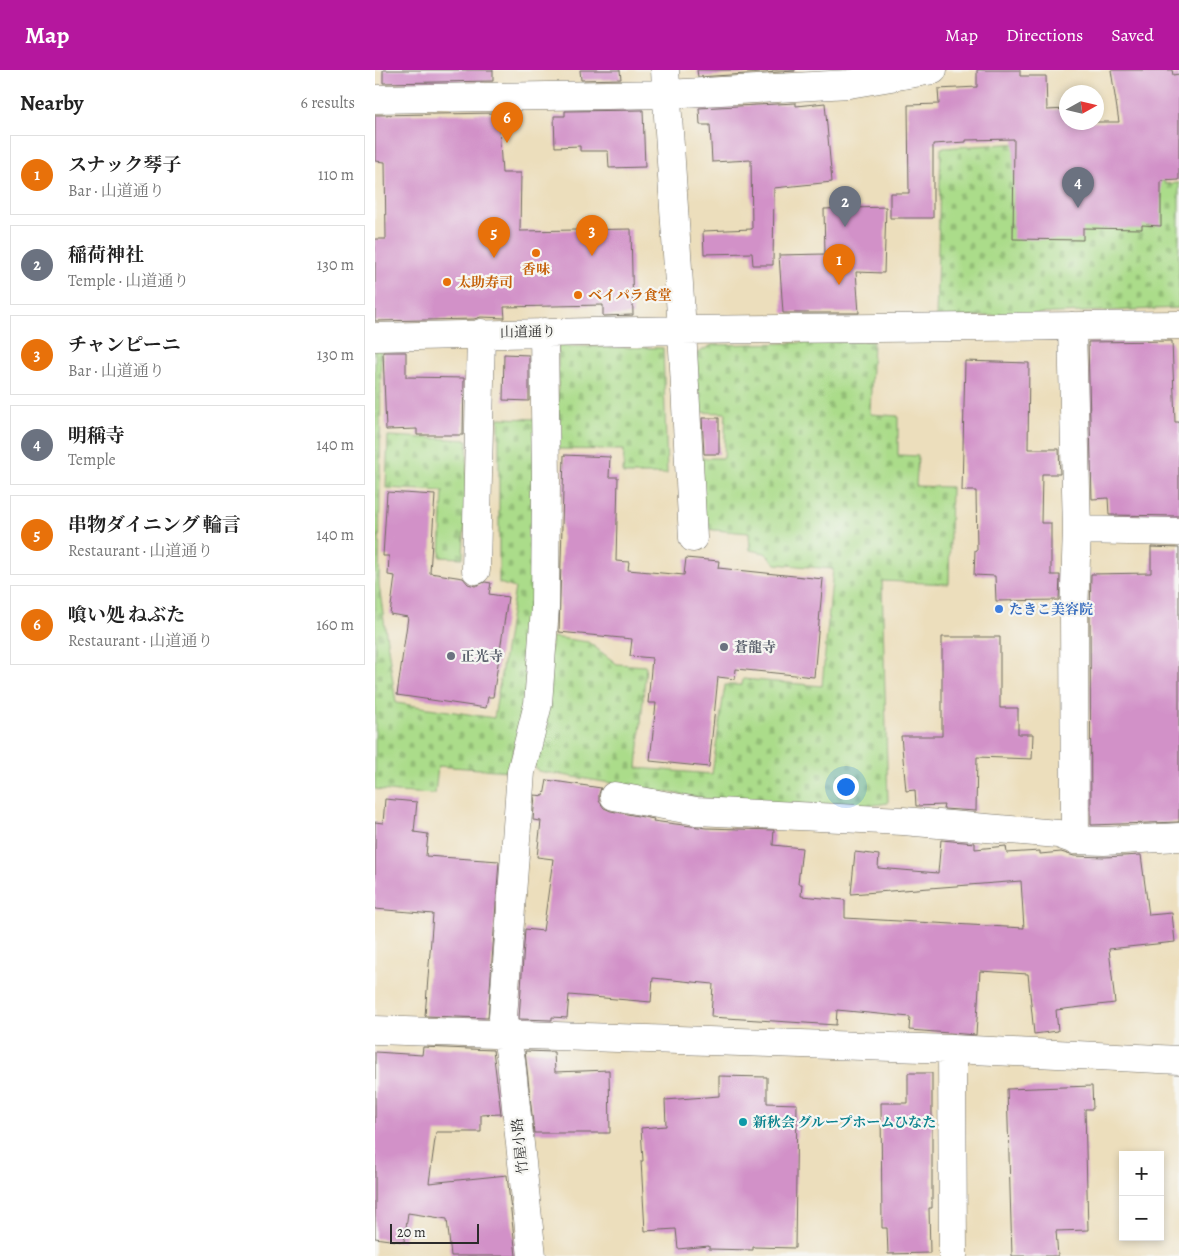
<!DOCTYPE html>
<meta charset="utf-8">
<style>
body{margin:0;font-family:Alegreya,"Noto Serif JP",serif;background:#f6f6f6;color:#222}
.controls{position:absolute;right:15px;bottom:15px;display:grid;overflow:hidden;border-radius:0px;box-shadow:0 2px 8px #0003}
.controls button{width:45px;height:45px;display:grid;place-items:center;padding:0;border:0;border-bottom:1px solid #e0e0e0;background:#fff;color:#222;font:25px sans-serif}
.compass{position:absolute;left:684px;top:15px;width:45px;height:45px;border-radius:50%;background:#fff;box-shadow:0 2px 8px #0003;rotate:82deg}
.scale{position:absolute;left:15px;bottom:12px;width:89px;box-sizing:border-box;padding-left:5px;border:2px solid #2b2b2b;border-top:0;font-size:14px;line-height:18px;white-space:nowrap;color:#2b2b2b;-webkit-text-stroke:4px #f6f6f2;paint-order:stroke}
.you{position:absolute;left:470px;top:716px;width:18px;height:18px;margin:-12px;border:4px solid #fff;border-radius:50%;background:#1a73e8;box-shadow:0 0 0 8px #1a73e833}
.badge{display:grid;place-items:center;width:32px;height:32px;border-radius:50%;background:#b5179e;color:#fff;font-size:16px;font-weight:700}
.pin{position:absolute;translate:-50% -41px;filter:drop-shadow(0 1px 2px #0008)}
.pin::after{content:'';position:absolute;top:26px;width:18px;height:15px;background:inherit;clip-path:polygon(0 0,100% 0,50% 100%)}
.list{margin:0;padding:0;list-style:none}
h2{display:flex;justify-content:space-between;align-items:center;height:65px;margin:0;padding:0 20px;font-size:21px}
h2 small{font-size:16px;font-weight:400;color:#767676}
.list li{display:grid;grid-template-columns:32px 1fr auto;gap:15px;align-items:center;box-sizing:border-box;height:80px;margin:0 10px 10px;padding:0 10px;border:1px solid #e0e0e0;border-radius:0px}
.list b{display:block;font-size:19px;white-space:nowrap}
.list p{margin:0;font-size:16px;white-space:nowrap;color:#767676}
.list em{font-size:16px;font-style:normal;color:#767676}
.map{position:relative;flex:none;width:804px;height:1186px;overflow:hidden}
header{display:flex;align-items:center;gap:30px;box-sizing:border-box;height:70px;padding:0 25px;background:#b5179e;color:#fff}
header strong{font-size:24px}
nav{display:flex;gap:28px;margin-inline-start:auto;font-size:18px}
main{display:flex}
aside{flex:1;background:#fff}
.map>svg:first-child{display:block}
.cemetery{fill:url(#cemetery-stones);stroke:#6b845a}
.building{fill:#d291c8}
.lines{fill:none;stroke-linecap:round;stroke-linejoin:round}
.minor-casing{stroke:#6f6a5e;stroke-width:29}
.minor{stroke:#fff;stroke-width:28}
.food-dot{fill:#e8710a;stroke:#f6f6f2;stroke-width:2}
.shop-dot{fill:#3f7fe0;stroke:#f6f6f2;stroke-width:2}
.worship-dot{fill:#6b7280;stroke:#f6f6f2;stroke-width:2}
.culture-dot{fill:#0f9aa8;stroke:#f6f6f2;stroke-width:2}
.labels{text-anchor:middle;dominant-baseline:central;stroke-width:4.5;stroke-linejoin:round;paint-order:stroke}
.food-label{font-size:14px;font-weight:bold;fill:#c56008;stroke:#f6f6f2;text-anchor:start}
.street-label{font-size:14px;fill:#2b2b2b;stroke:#f6f6f2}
.shop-label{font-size:14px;font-weight:bold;fill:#366cbe;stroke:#f6f6f2;text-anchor:start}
.worship-label{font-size:14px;font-weight:bold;fill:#5b616d;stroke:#f6f6f2;text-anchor:start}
.culture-label{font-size:14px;font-weight:bold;fill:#0d838f;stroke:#f6f6f2;text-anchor:start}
</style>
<header>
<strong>Map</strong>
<nav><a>Map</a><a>Directions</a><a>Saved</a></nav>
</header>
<main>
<aside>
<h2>Nearby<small>6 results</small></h2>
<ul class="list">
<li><span class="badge" style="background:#e8710a">1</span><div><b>スナック琴子</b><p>Bar · 山道通り</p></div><em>110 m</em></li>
<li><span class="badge" style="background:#6b7280">2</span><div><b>稲荷神社</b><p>Temple · 山道通り</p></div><em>130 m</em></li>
<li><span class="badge" style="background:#e8710a">3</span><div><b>チャンピーニ</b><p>Bar · 山道通り</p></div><em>130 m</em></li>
<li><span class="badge" style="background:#6b7280">4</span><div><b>明稱寺</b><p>Temple</p></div><em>140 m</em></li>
<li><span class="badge" style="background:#e8710a">5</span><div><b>串物ダイニング 輪言</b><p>Restaurant · 山道通り</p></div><em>140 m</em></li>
<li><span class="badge" style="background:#e8710a">6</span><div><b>喰い処 ねぶた</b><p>Restaurant · 山道通り</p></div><em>160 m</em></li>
</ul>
</aside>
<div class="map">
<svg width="804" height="1186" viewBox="0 0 804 1186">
<defs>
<pattern id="cemetery-stones" width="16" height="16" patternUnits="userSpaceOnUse" patternTransform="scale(1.25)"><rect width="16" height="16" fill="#abdc8a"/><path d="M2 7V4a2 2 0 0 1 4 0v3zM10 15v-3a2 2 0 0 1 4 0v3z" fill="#93bd77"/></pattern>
</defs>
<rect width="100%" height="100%" fill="#f6f6f2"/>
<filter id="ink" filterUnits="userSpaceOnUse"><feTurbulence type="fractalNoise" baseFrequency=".02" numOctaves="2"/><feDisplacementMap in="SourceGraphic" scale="10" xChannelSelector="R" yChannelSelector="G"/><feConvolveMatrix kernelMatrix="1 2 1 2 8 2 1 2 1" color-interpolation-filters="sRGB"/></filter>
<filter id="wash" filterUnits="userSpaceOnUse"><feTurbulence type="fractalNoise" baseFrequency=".0096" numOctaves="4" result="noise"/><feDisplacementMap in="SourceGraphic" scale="20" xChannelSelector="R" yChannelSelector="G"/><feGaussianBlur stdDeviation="1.12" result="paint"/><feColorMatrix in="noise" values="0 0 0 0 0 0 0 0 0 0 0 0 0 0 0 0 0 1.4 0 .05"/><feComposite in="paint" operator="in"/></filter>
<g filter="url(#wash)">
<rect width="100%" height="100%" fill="#ecdebc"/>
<path class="cemetery" d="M664 72 785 79 790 114 804 113V238L561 248 566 78Z
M498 271 495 344 523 346V385L543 386 541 416 576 417 574 514 507 511 513 733 486 737 351 732 163 701 157 692 177 567 213 572 242 594 271 596 262 698 337 704 350 615H367L368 609 447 616 458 499 401 494 390 483 375 480 374 463 328 459 321 388H349L351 343 322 342 321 284 337 275Z
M183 276 288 278 292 404H248L249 380 183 379Z
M0 277H6L4 515 21 633 119 648 140 518 124 513V348L161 349V525L148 646 133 701 63 696 60 724 22 722 0 719Z
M13 366 93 370 88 488 65 487 68 421 11 418Z"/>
<g id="blocks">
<path class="building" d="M8 0H118V11L8 13Z
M205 0H245L246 9 206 10Z
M322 0H420V1L323 7Z
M602 0H645V6H671L672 40 692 39V52H744L736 0H797L798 5 804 4V110L786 111V156L767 155V159L708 158V170L638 169 639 69 591 70V72L558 74V148H515V123H534L533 35 564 34 563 19 602 17Z
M421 33V36L450 33 457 112 399 118 398 195H378L377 183 329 184 328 161 377 159 376 90 337 92 335 55H325L324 38Z
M268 40 270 97 234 98 233 81H205V76L180 77 179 46H190V41Z
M123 43 127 103H146L145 161 256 159 258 245 228 246V235L129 237 130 248 106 247 99 249 0 251V169H11L10 92 0 91V45Z
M511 137 509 203 481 202 484 243H408L404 185 450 184 449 139Z
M797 271 800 352H804V446L734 445 733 428 717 429 713 272Z
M8 282H31V307L89 308 88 365H42V359L11 360Z
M129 284 154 285V331L128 330Z
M590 291 654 293 653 379H684L685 404H667L666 453H676V505H685L684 530 621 531 620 506 599 505 600 480H602L601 421H587Z
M327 348H344V384H329Z
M189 385 235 387 234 407H243L241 491 254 492 253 500 309 505 311 488 344 491 343 498 448 509 439 607 361 599 360 609 343 607 334 697 275 691 281 633H273L277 588 255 586 257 569 184 562Z
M12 422 60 425 55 503 88 508 93 514 100 516 110 512 116 513 114 524 133 527 118 627H113L111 638 22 625 33 547 15 544 20 506 13 505 14 486H8Z
M776 477 804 478V752L716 755 715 545 716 504 776 503Z
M567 567H625V638H643V664H658L657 689 602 687 601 741 568 739 569 735 541 736 540 720 531 721 526 666H567Z
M172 710 226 718 224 724V731L229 738 236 741 279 749 278 751 331 758 399 760 398 775 427 778 423 814H427L426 826 470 830V848L649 858 646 811 476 824 480 782 504 785 503 798 563 803 566 770 600 773V779L631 776 632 783 665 781V784L686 782 699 786 730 787 766 785 774 845 797 843 800 872 734 879 740 933 681 940 683 961 659 964 653 904 605 901 601 965 534 960 535 947 462 940 461 955 336 947 338 914 278 908 276 932 194 925 192 948 177 947V950L144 949 150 859 168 861 178 789 162 787 166 751 158 750 160 725 169 726Z
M10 729 42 732 39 762 53 764 51 786 124 791 113 948 50 946 58 844 0 839V752L8 753Z
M48 977 118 980 126 1044 106 1045V1062H61L54 1113 132 1105 141 1186H76L72 1149 33 1143 29 1172 0 1168V982L47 985Z
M150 981 179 982 180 1002 234 1000 235 1063H159Z
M533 1003H557V1138H554L555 1183 513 1184 512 1158H507L506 1033H533Z
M344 1006 392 1007V1033L422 1034 420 1178 378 1177V1180L334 1179V1176L303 1179 301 1159 270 1161 266 1091H268L266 1058 291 1056 290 1030 344 1026Z
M717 1016 718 1039H710L713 1160 681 1161 683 1186H637L632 1019Z"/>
</g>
</g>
<g filter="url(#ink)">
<use href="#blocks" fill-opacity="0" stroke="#6f6a5e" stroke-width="1"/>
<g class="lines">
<g class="minor-casing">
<path id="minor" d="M290 0 307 260 318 468
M0 29 292 24 474 14 558 0
M697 256 702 460
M0 267 307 260 804 255
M101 500 106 263
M239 726 321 741 528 751 683 764 700 770 699 545 702 460 804 462
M700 770 729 771 804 767
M0 960 577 979 804 990
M577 979 578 1186
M157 1186 136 990 128 947 146 702 163 634 170 538 171 410 169 262"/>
</g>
<use href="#minor" class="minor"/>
</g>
</g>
<g class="food-dot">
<circle cx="161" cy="183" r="5"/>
<circle cx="72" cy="212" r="5"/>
<circle cx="203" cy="225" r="5"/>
</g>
<circle class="shop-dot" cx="624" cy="539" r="5"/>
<g class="worship-dot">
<circle cx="349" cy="577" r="5"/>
<circle cx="76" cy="586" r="5"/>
</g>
<circle class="culture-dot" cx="368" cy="1052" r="5"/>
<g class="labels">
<g class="food-label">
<text x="161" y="199" text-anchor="middle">香味</text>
<text x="82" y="212">太助寿司</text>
<text x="213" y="225">ベイパラ食堂</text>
</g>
<g class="street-label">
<text transform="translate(153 262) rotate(-1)">山道通り</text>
<text transform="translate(145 1076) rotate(-96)">竹屋小路</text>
</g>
<g class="shop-label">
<text x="634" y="539">たきこ美容院</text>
</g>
<g class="worship-label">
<text x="359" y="577">蒼龍寺</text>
<text x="86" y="586">正光寺</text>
</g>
<g class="culture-label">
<text x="378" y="1052">新秋会 グループホームひなた</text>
</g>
</g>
</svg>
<div class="controls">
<button>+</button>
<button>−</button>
</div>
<svg class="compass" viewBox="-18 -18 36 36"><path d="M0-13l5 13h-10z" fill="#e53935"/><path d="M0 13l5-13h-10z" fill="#767676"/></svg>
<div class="scale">20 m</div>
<div class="you"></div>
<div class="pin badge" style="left:464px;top:215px;background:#e8710a">1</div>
<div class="pin badge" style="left:470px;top:157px;background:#6b7280">2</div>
<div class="pin badge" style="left:217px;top:186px;background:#e8710a">3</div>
<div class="pin badge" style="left:703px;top:138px;background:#6b7280">4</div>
<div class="pin badge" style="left:119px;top:188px;background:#e8710a">5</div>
<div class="pin badge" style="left:132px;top:73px;background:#e8710a">6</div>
</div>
</main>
